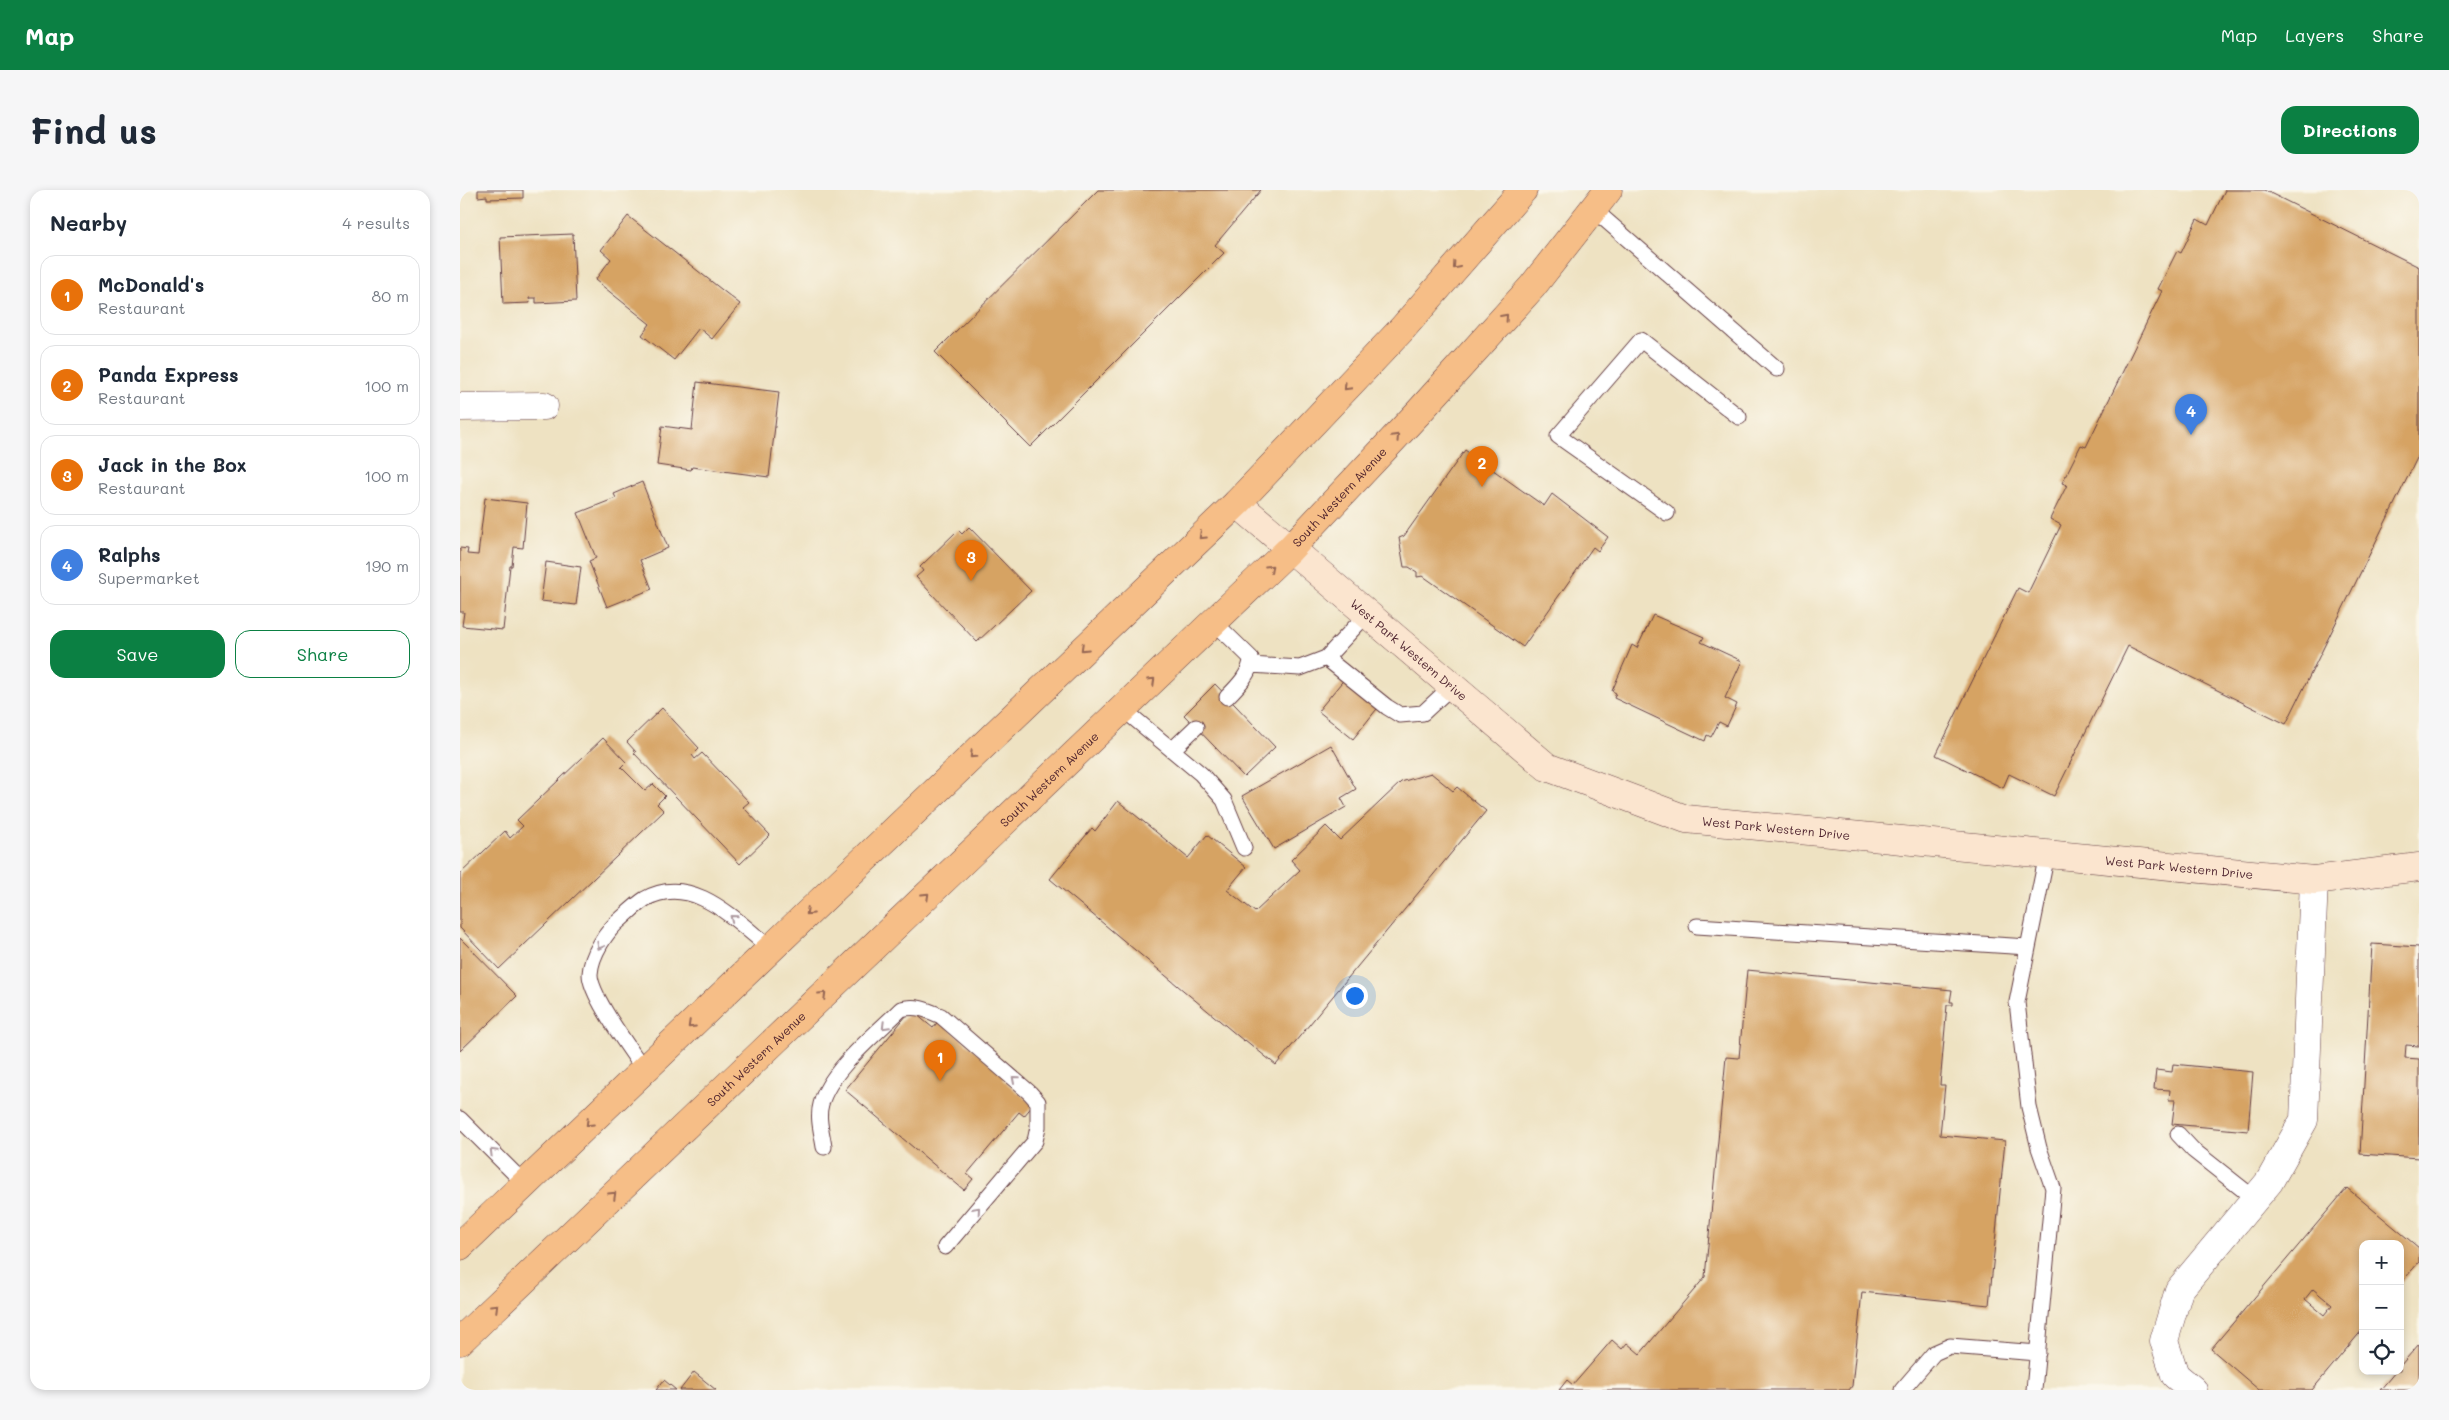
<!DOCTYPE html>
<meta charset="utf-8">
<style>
body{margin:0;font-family:Mali,sans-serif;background:#f6f6f7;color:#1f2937}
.controls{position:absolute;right:15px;bottom:15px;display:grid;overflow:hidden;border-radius:10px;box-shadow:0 2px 8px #0003}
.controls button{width:45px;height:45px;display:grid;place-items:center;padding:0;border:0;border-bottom:1px solid #e0e1e3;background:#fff;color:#1f2937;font:25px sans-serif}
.you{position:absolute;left:894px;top:805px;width:18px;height:18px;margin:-12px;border:4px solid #fff;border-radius:50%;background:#1a73e8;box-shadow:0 0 0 8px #1a73e833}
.badge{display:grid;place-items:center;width:32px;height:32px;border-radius:50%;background:#0b8043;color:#fff;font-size:16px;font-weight:700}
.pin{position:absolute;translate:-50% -41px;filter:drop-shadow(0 1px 2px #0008)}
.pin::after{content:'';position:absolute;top:26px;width:18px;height:15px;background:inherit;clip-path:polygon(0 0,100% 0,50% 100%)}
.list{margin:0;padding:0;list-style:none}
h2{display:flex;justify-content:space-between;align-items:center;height:65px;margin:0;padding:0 20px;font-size:21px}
h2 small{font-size:16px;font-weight:400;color:#747a83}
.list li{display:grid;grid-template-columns:32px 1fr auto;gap:15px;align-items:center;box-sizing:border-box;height:80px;margin:0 10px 10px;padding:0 10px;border:1px solid #e0e1e3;border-radius:15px}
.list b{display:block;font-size:19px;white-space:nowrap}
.list p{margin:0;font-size:16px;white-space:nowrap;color:#747a83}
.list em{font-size:16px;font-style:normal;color:#747a83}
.actions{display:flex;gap:10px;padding:15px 20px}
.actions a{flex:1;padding:11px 0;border:1px solid #0b8043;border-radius:15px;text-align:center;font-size:18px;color:#0b8043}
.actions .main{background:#0b8043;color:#fff}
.icon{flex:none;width:28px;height:28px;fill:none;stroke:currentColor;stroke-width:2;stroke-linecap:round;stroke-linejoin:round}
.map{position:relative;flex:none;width:1959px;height:1200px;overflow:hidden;border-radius:15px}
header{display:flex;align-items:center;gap:30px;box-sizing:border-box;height:70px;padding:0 25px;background:#0b8043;color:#fff}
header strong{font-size:24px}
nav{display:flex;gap:28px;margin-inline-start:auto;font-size:18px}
.intro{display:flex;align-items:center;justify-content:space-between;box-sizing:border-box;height:120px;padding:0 30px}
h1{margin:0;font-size:35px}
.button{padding:12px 22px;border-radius:15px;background:#0b8043;color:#fff;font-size:18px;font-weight:700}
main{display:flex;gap:30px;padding:0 30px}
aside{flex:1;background:#fff;border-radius:15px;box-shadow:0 2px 8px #0003}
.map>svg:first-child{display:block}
.building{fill:#d6a364;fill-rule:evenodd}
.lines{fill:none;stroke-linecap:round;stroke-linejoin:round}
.lane-casing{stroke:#633c42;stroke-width:17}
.street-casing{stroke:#633c42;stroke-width:29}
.secondary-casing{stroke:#633c42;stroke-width:29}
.primary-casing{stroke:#633c42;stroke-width:29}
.lane{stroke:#fff;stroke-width:15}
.street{stroke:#fff;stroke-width:28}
.secondary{stroke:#fbe5cf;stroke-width:28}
.primary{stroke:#f6be87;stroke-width:28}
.oneway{stroke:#976754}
.oneway2{stroke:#ae9aa0}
.labels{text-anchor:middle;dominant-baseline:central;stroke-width:4.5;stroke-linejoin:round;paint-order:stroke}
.street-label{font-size:12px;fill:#4a1f2b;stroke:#fbf7ec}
</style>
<header>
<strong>Map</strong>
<nav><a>Map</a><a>Layers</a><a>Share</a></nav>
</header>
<div class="intro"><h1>Find us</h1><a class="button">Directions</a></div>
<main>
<aside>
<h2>Nearby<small>4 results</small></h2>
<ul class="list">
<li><span class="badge" style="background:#e8710a">1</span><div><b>McDonald's</b><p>Restaurant</p></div><em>80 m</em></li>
<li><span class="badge" style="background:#e8710a">2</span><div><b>Panda Express</b><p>Restaurant</p></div><em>100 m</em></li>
<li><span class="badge" style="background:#e8710a">3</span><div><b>Jack in the Box</b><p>Restaurant</p></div><em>100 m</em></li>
<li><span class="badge" style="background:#3f7fe0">4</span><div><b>Ralphs</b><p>Supermarket</p></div><em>190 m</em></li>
</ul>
<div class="actions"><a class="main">Save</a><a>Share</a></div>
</aside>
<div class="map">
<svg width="1959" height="1200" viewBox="0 0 1959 1200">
<rect width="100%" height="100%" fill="#fbf7ec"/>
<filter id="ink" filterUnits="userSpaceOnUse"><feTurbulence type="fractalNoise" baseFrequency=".02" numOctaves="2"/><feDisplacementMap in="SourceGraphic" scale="10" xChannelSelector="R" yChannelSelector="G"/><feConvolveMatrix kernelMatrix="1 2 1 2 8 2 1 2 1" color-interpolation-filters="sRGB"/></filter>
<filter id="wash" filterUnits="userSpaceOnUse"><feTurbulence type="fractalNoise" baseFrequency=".0096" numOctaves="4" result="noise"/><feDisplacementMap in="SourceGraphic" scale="20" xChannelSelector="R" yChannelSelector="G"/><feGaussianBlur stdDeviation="1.12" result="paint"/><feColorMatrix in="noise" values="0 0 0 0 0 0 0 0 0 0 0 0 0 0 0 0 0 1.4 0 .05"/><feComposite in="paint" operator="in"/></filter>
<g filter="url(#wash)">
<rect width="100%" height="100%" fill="#eee2c2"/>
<g id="blocks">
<path class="building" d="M18 0H63V8L27 9V6L18 7Z
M638 0H801L755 55 764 63 570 257 475 162Z
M1765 0H1804L1959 77V264L1826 534 1668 456 1594 606 1549 584 1543 598 1476 565 1558 398 1568 403 1601 335 1590 329 1607 295 1602 293 1621 255 1626 257 1702 101 1698 99 1717 61 1721 63 1737 29 1748 35Z
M168 26 280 114 252 149 239 138 214 170 182 145 190 134 135 90 151 69 141 60Z
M113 44 116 111 76 113V108H69L70 113 43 114 40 47Z
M237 192 319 202 309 287 232 277 231 280 197 275 202 236 232 240Z
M1005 260 1084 316 1092 304 1148 347 1138 361 1133 357 1063 457 963 386 957 387V382L949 377H944L939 348 944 346Z
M182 292 208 358 180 370 192 399 147 417 129 371 136 368 118 323 156 308 154 304Z
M25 308 67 313 63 358 54 357 52 376H50L43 440 2 436 4 422H0V358L8 359 7 364 18 365Z
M509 337 571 401 517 452 456 387 463 381 460 377 498 340 502 344Z
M86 372 121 377 116 415 81 411Z
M1193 425 1244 447 1241 452 1282 471 1265 508 1277 514 1267 536 1259 532 1251 547 1247 545 1245 551 1154 508 1156 503 1152 501 1172 455 1177 458Z
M886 487 920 515 893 549 858 521Z
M755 494 815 557 784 587 724 525Z
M202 518 239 558 232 565 235 569 242 563 289 612 283 617 310 645 280 674 174 563 176 562 167 552Z
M143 548 166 572 161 577 185 601 193 594 205 606 197 614 204 621 39 779 0 738V684L45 641 50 648 63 636 57 630Z
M871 555 896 599 881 608 886 617 814 659 782 606Z
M971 583 993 601 997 597 1026 621 816 875 785 850 784 851 590 689 632 638 635 641 658 611 728 668 747 645 786 677 767 700 795 722 840 680 831 670 866 636 880 650 941 592Z
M0 748 57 806 0 861Z
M1912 754 1959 757V856L1946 855 1945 868 1959 869V968L1900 964Z
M1287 780 1492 800 1490 812H1493V815H1487L1480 895H1485L1480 945 1545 951 1529 1115 1402 1102 1392 1196 1389 1200H1099L1107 1190 1113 1195 1152 1150 1162 1159 1167 1153 1180 1164 1245 1087 1266 867 1279 868Z
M451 820 473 838 479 830 545 886 542 889 573 915 564 926 559 922 507 984 513 989 504 1000 385 900Z
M1713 874 1793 882 1788 941 1712 934 1715 910H1709L1710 900 1694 899 1696 880 1712 882Z
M1887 998 1959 1058V1072L1940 1094V1054H1903V1139L1852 1200H1799L1751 1159ZM1853 1099 1872 1115 1864 1125 1845 1109Z
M1959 1154V1200H1920L1936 1181H1940V1176Z
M234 1182 256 1200H220Z
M204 1190 216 1200H196Z"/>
</g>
</g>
<g filter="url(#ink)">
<use href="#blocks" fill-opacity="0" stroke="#633c42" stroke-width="1"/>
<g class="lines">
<g class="lane-casing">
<path id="lane" d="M1133 19 1317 179
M1207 323 1098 246 1181 150 1279 227
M754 432 791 468C791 483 778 496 767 507
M866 468 927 517 940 525 963 523 992 496
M791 475 840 478 866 468 907 424
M663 519 741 584 764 610 784 658
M712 560 736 537
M1237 736 1568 757
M184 880C171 860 130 806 130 784 131 765 147 740 161 729 169 722 177 714 185 709 232 682 276 731 310 758
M0 929 65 994
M1718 944 1733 960 1795 1009
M364 957C362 943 357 928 361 914 370 880 416 844 441 819 457 815 467 820 481 826L570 903 578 912V937L575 951 485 1057
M1442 1200 1474 1163 1490 1156 1578 1163
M1574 1200 1593 998 1579 958 1569 917 1557 812 1587 664"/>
</g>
<g class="street-casing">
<path id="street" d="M0 217 84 216
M1733 1200 1715 1185 1704 1151 1719 1100 1809 992 1844 930 1854 690"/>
</g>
<g class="secondary-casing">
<g id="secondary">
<path id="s1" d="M777 313 1087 577 1226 629 1854 690 1959 677"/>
</g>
</g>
<g class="primary-casing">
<g id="primary">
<path d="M0 1056 777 313 942 139 1063 0"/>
<path id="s2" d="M0 1151 830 359 958 223 1072 97 1148 0"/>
</g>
</g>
<use href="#lane" class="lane"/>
<use href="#street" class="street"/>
<use href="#secondary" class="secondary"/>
<use href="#primary" class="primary"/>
</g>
<defs><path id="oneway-chevron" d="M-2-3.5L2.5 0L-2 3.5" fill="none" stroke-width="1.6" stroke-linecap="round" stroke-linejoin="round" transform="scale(1.25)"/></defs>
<g class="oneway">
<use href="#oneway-chevron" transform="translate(996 76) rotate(131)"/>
<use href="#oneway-chevron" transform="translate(1045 127) rotate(-48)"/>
<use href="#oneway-chevron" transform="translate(887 197) rotate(133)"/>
<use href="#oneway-chevron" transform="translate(936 247) rotate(-47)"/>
<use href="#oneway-chevron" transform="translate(742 346) rotate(137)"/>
<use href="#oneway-chevron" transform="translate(810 378) rotate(-43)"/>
<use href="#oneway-chevron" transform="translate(624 458) rotate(136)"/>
<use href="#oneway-chevron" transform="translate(692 491) rotate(-44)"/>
<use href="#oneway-chevron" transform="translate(513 565) rotate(136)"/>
<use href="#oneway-chevron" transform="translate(466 706) rotate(-44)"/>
<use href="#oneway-chevron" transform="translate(349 722) rotate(136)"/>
<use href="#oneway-chevron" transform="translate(363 805) rotate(-44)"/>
<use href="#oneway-chevron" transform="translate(231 835) rotate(136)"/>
<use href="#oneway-chevron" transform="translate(129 933) rotate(136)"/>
<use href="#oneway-chevron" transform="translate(153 1005) rotate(-44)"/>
<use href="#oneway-chevron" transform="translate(35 1117) rotate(-44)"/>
</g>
<g class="oneway2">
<use href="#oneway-chevron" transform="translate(273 728) rotate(-141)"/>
<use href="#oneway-chevron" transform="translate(140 756) rotate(119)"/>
<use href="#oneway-chevron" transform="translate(425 836) rotate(135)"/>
<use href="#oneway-chevron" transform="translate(555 889) rotate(-139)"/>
<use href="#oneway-chevron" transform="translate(33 962) rotate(-135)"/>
<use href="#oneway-chevron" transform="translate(517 1020) rotate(-49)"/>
</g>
</g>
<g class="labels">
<g class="street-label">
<text stroke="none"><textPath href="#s2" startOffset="1219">South Western Avenue</textPath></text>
<text stroke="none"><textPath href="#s1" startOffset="226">West Park Western Drive</textPath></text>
<text stroke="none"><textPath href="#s2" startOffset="814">South Western Avenue</textPath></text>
<text stroke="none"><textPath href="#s1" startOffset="646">West Park Western Drive</textPath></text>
<text stroke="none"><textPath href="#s1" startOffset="1051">West Park Western Drive</textPath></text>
<text stroke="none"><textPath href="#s2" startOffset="409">South Western Avenue</textPath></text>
</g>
</g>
</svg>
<div class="controls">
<button>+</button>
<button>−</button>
<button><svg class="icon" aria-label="locate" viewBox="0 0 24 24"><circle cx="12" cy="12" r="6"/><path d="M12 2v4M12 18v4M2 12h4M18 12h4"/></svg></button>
</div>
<div class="you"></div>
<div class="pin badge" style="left:480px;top:891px;background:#e8710a">1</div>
<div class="pin badge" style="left:1022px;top:297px;background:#e8710a">2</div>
<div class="pin badge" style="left:511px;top:391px;background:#e8710a">3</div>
<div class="pin badge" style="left:1731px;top:245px;background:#3f7fe0">4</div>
</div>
</main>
